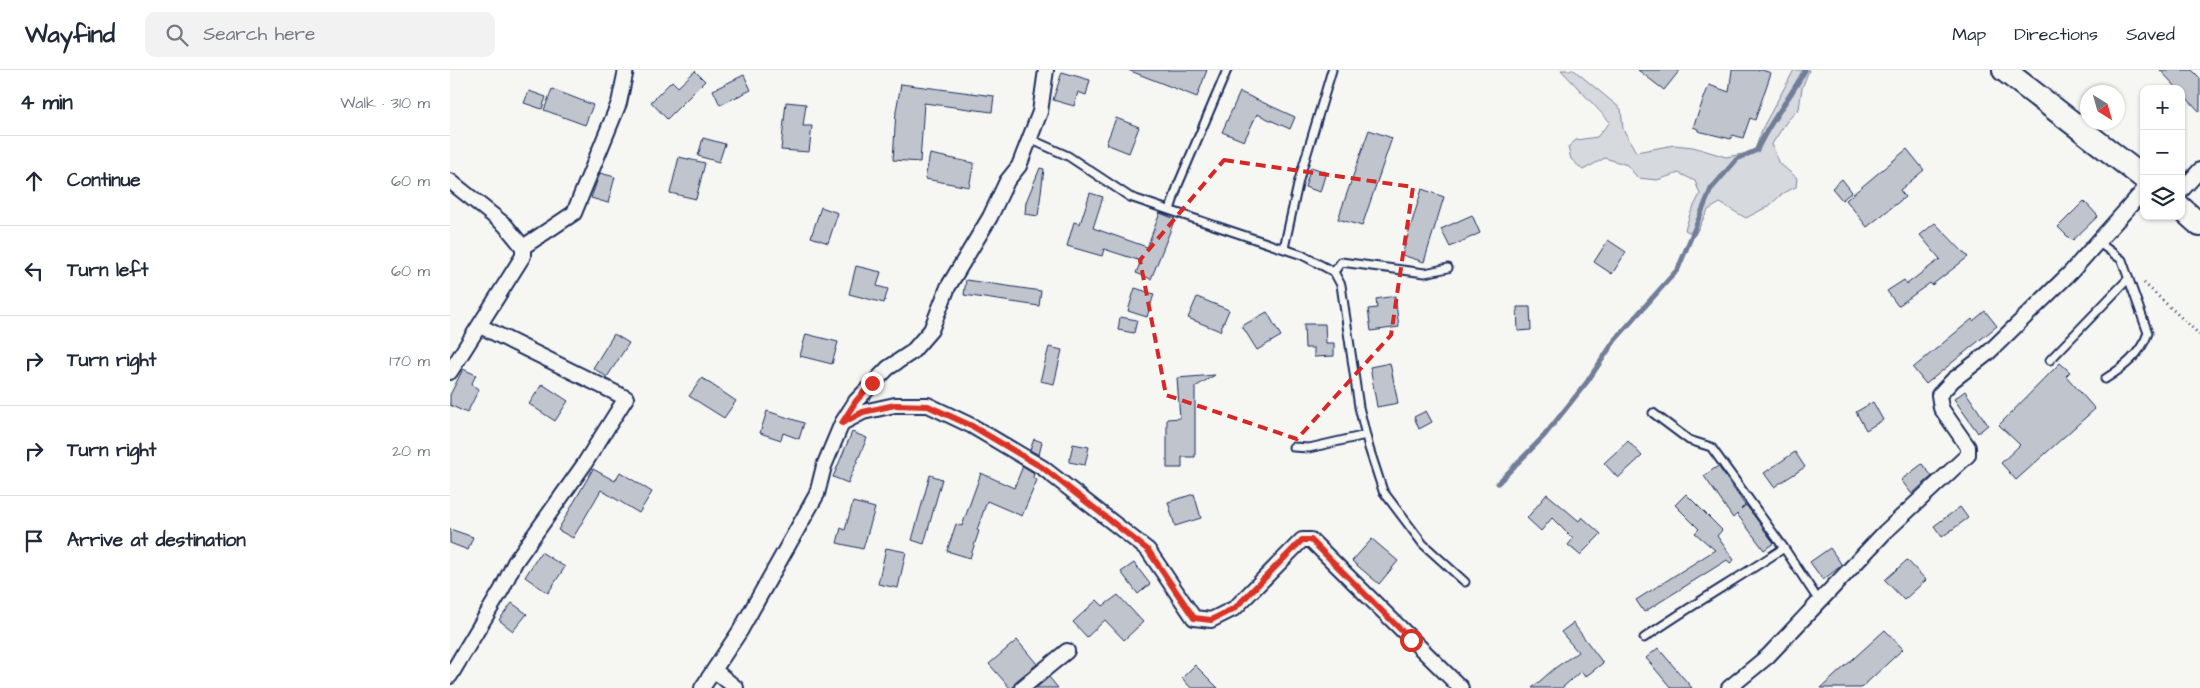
<!DOCTYPE html>
<meta charset="utf-8">
<style>
body{margin:0;font-family:"Architects Daughter",sans-serif;background:#f2f2f3;color:#1f2937}
.controls{position:absolute;right:15px;top:15px;display:grid;overflow:hidden;border-radius:10px;box-shadow:0 1px 4px #0004}
.controls button{width:45px;height:45px;display:grid;place-items:center;padding:0;border:0;border-bottom:1px solid #e0e1e3;background:#fff;color:#1f2937;font:25px sans-serif}
.compass{position:absolute;left:1630px;top:15px;width:45px;height:45px;border-radius:50%;background:#fff;box-shadow:0 1px 4px #0004;rotate:143deg}
.stop{position:absolute;width:15px;height:15px;margin:-11px;border:4px solid #d93025;border-radius:50%;background:#fff}
.stop.end{background:#d93025;border-color:#fff;box-shadow:0 1px 5px #0008}
.list{margin:0;padding:0;list-style:none}
h2{display:flex;justify-content:space-between;align-items:center;height:65px;margin:0;padding:0 20px;font-size:21px}
h2 small{font-size:16px;font-weight:400;color:#747a83}
.list li{display:grid;grid-template-columns:32px 1fr auto;gap:15px;align-items:center;box-sizing:border-box;height:90px;padding:0 20px;border-top:1px solid #e0e1e3}
.list b{display:block;font-size:19px;white-space:nowrap}
.list em{font-size:16px;font-style:normal;color:#747a83}
.icon{flex:none;width:28px;height:28px;fill:none;stroke:currentColor;stroke-width:2;stroke-linecap:round;stroke-linejoin:round}
.map{position:relative;flex:none;width:1750px;height:618px;overflow:hidden}
header{display:flex;align-items:center;gap:30px;box-sizing:border-box;height:70px;padding:0 25px;background:#fff;border-bottom:1px solid #e0e1e3}
header strong{font-size:24px}
nav{display:flex;gap:28px;margin-inline-start:auto;font-size:18px}
.search{width:350px;height:45px;background:#f2f2f3;display:flex;align-items:center;gap:12px;box-sizing:border-box;padding:0 18px;border-radius:10px;color:#747a83;font-size:19px}
main{display:flex}
aside{flex:1;background:#fff}
.map>svg:first-child{display:block}
.green{fill:#d6d9dd;stroke:#78849e}
.lines{fill:none;stroke-linecap:round;stroke-linejoin:round}
.stream{stroke:#717e99;stroke-width:5}
.building{fill:#c0c4cd;stroke:#1b2f5e}
.service-casing{stroke:#1b2f5e;stroke-width:11}
.minor-casing{stroke:#1b2f5e;stroke-width:18}
.primary-casing{stroke:#1b2f5e;stroke-width:26}
.path{stroke:#1b2f5e;stroke-width:3;stroke-dasharray:1 4;stroke-linecap:butt}
.service{stroke:#f6f6f2;stroke-width:7}
.minor{stroke:#f6f6f2;stroke-width:14}
.primary{stroke:#f6f6f2;stroke-width:22}
.route{stroke:#d93025;stroke-width:6}
.marked{fill:none;stroke:#d62828;stroke-width:4;stroke-dasharray:10 6;stroke-linejoin:round}
</style>
<header>
<strong>Wayfind</strong>
<div class="search"><svg class="icon" aria-label="search" viewBox="0 0 24 24"><circle cx="10" cy="10" r="6"/><path d="M15 15l6 6"/></svg>Search here</div>
<nav><a>Map</a><a>Directions</a><a>Saved</a></nav>
</header>
<main>
<aside>
<h2>4 min<small>Walk · 310 m</small></h2>
<ul class="list">
<li><svg class="icon" aria-label="ahead" viewBox="0 0 24 24"><path d="M12 20V5M6 11l6-6 6 6"/></svg><div><b>Continue</b></div><em>60 m</em></li>
<li><svg class="icon" aria-label="left" viewBox="0 0 24 24"><path d="M17 20v-9H6M10 6l-5 5 5 5"/></svg><div><b>Turn left</b></div><em>60 m</em></li>
<li><svg class="icon" aria-label="right" viewBox="0 0 24 24"><path d="M7 20v-9h11M14 6l5 5-5 5"/></svg><div><b>Turn right</b></div><em>170 m</em></li>
<li><svg class="icon" aria-label="right" viewBox="0 0 24 24"><path d="M7 20v-9h11M14 6l5 5-5 5"/></svg><div><b>Turn right</b></div><em>20 m</em></li>
<li><svg class="icon" aria-label="arrive" viewBox="0 0 24 24"><path d="M6 21V4h12l-3 4 3 4H6"/></svg><div><b>Arrive at destination</b></div></li>
</ul>
</aside>
<div class="map">
<svg width="1750" height="618" viewBox="0 0 1750 618">
<rect width="100%" height="100%" fill="#f6f6f2"/>
<filter id="ink" filterUnits="userSpaceOnUse"><feTurbulence type="fractalNoise" baseFrequency=".02" numOctaves="2"/><feDisplacementMap in="SourceGraphic" scale="10" xChannelSelector="R" yChannelSelector="G"/><feConvolveMatrix kernelMatrix="1 2 1 2 8 2 1 2 1" color-interpolation-filters="sRGB"/></filter>
<g filter="url(#ink)">
<path class="green" d="M1111 0H1124L1171 39 1173 59 1186 82 1224 75 1243 77 1276 87 1304 82 1313 57 1344 0H1359L1352 18 1349 39 1337 51 1322 74 1328 92 1347 108 1346 117 1333 123 1319 136 1296 148 1270 133 1258 140 1245 165 1235 160 1240 144 1250 124 1245 111 1229 103 1207 110 1188 108 1177 95 1155 88 1133 100 1121 89 1118 77 1126 70 1147 67 1160 52Z"/>
<g class="lines">
<path class="stream" d="M1048 413 1094 366 1137 312 1165 270 1228 199 1261 119 1287 89 1307 80C1320 50 1340 29 1355 0"/>
</g>
<path class="building" d="M678 0H757L747 27Z
M1188 0H1230L1214 20Z
M1282 0H1312L1321 3 1305 50 1300 48 1293 68 1282 65 1281 69 1248 61V59L1243 57 1259 15 1279 22Z
M1710 0H1742L1750 8V42L1731 22V19H1728Z
M245 1 255 11 217 49 201 32 222 11 228 17Z
M612 2 640 10 636 25 628 22 624 36 603 30Z
M294 5 301 20 270 35 263 20Z
M451 14 544 26 542 42 474 33 470 92 443 90 446 41Z
M102 19 143 35 135 55 94 40Z
M79 21 96 27 92 39 74 33Z
M790 22 845 47 840 59 807 44 794 71 772 62Z
M336 32 356 34 353 56H362L359 82 331 80Z
M666 48 689 57 679 83 656 74Z
M919 60 942 68 912 156 888 149Z
M253 68 275 74 269 92 248 86Z
M1457 79 1474 100 1450 120 1455 127 1417 157 1396 130Z
M480 84 524 93 519 117 475 109Z
M229 87 255 93 246 129 220 123Z
M861 97 876 102 870 122 855 117Z
M590 98 594 99 588 146 575 144 576 132Z
M150 103 165 107 158 133 141 128Z
M1392 109 1402 122 1392 130 1382 118Z
M972 119 994 127 974 192 952 185Z
M640 123 653 127 643 158 697 177 710 143 725 149 701 209 686 203 691 191 654 179 652 186 617 176 624 152 630 154Z
M1634 131 1648 146 1622 171 1608 157Z
M371 137 388 143 378 173 361 167Z
M1022 145 1030 163 1000 177 991 159Z
M1485 153 1518 187 1482 215 1480 213 1448 236 1437 221 1454 210 1457 214 1490 189 1470 165Z
M1158 170 1176 182 1162 204 1144 192Z
M406 196 431 202 427 216 438 219 434 233 399 224Z
M516 210 591 221 589 236 514 225Z
M685 218 704 224 697 247 678 241Z
M945 226 949 257 921 261 918 239 927 238 926 229Z
M747 227 779 240 770 261 738 248Z
M1067 237H1080L1081 260 1068 261Z
M1535 241 1547 256 1476 314 1463 298 1522 249 1523 251Z
M817 242 831 266 807 280 792 256Z
M670 247 687 250 684 263 668 260Z
M854 254H875L876 273H884V286L864 287V278H855Z
M164 264 179 273 157 307 143 298Z
M356 264 388 272 382 294 350 286Z
M599 277 612 280 604 314 590 311Z
M940 293 948 333 927 337 920 297Z
M1610 293 1620 302 1616 306 1645 339 1566 410 1551 393 1570 375 1549 355Z
M13 299 26 305 21 315 29 319 17 343 0 335V325Z
M765 305 745 317V387H732V398H717V349L730 348 727 308Z
M252 308 286 331 274 348 239 326Z
M92 314 118 331 105 351 79 334Z
M1515 321 1538 355 1528 363 1504 329Z
M1423 332 1433 350 1416 360 1406 342Z
M317 341 354 353 349 369 333 363 331 370 310 363Z
M976 341 982 352 969 359 964 347Z
M402 362 417 368 398 413 383 407Z
M584 369 592 372 589 385 580 380Z
M1178 371 1192 386 1168 408 1154 393Z
M623 374 639 377 635 395 619 392Z
M1345 382 1355 397 1324 417 1314 403Z
M1472 394 1482 406 1462 424 1451 410Z
M573 396 584 403 583 408 587 410 572 446 537 431 527 460 529 461 520 488 497 481 506 454 512 456 531 403 564 418Z
M1268 396 1295 435 1291 439 1296 435 1324 473 1314 480 1287 444 1283 448 1254 406Z
M143 399 165 411 170 402 202 422 189 443 151 420 123 468 108 460Z
M480 405 492 409 474 474 462 470Z
M744 424 751 448 725 456 718 432Z
M1097 424 1129 451 1132 447 1151 464 1130 485 1118 475 1123 469 1102 448 1091 461 1077 448Z
M1236 424 1272 460 1267 466 1284 490 1280 493 1277 490 1194 542 1186 530 1265 480 1245 463 1249 459 1225 435Z
M403 432 425 438 413 479 387 473 391 458 395 460Z
M1510 437 1518 448 1492 467 1484 456Z
M0 459 23 467 18 480 0 473Z
M922 469 948 491 929 514 902 491Z
M436 478 456 482 448 518 428 514Z
M1380 478 1392 495 1373 510 1360 492Z
M91 482 115 497 98 523 75 507Z
M1457 490 1476 510 1454 530 1435 510Z
M684 493 700 514 688 524 671 502Z
M668 525 693 552 674 570 655 550 637 567 623 552 647 530 653 536Z
M62 533 77 544 63 561 49 550Z
M1123 553 1153 593 1135 607 1131 601 1112 618H1082L1105 598 1128 582 1111 562Z
M1435 560 1453 579 1411 618H1371Z
M567 570 587 594 566 611 563 618H560L539 594Z
M1208 578 1242 618H1221L1196 588Z
M745 595 768 618H741L732 608Z
M599 607 608 618H586Z"/>
<g class="lines">
<g class="service-casing">
<path id="service" d="M580 69 618 86 680 127 852 185 884 202 891 215 909 337 919 378 933 421 973 474 1015 512
M720 140 728 115 777 0
M1648 172 1672 190 1698 263C1690 285 1674 297 1655 309
M834 178 849 110 882 0
M884 202 891 192 975 203 998 198
M1600 290 1678 209
M1203 343 1239 370 1261 377 1334 478 1369 531
M843 377 859 378 916 365
M1194 568C1240 536 1287 509 1334 478"/>
</g>
<g class="minor-casing">
<path id="minor" d="M0 111 55 155 73 177
M1731 121 1750 100
M0 302 73 186V177L124 143 169 33 176 0
M392 353 413 342 445 335H478L522 356 593 398 698 480 744 548 761 550 785 538 852 470H861L1011 618
M264 600 286 618
M0 606 52 519 65 492 133 396 176 328 30 256
M252 618 290 561 367 424 374 396 392 353 406 331 438 298 462 282 481 260 498 217 540 147 557 111 569 96 590 42 596 0
M572 618 617 581
M1279 618 1318 586 1435 462 1518 385V377L1491 338 1489 325 1503 310 1538 283 1621 202 1694 120"/>
</g>
<g class="primary-casing">
<path id="primary" d="M1554 0 1694 108
M1731 138 1750 155"/>
</g>
<path class="path" d="M1694 213 1750 265"/>
<use href="#service" class="service"/>
<use href="#minor" class="minor"/>
<use href="#primary" class="primary"/>
</g>
</g>
<g class="lines" filter="url(#ink)">
<path class="route" d="M422 313 406 331 392 353 413 342 445 335 478 336 522 356 593 398 698 480 744 548 761 550 785 538 852 470H861L961 570"/>
</g>
<path class="marked" d="M774 90 963 117 941 265 847 369 716 325 690 190Z"/>
</svg>
<div class="controls">
<button>+</button>
<button>−</button>
<button><svg class="icon" aria-label="layers" viewBox="0 0 24 24"><path d="M12 4l9 5-9 5-9-5zM3 14l9 5 9-5"/></svg></button>
</div>
<svg class="compass" viewBox="-18 -18 36 36"><path d="M0-13l5 13h-10z" fill="#e53935"/><path d="M0 13l5-13h-10z" fill="#747a83"/></svg>
<div class="stop" style="left:961px;top:570px"></div>
<div class="stop end" style="left:422px;top:313px"></div>
</div>
</main>
